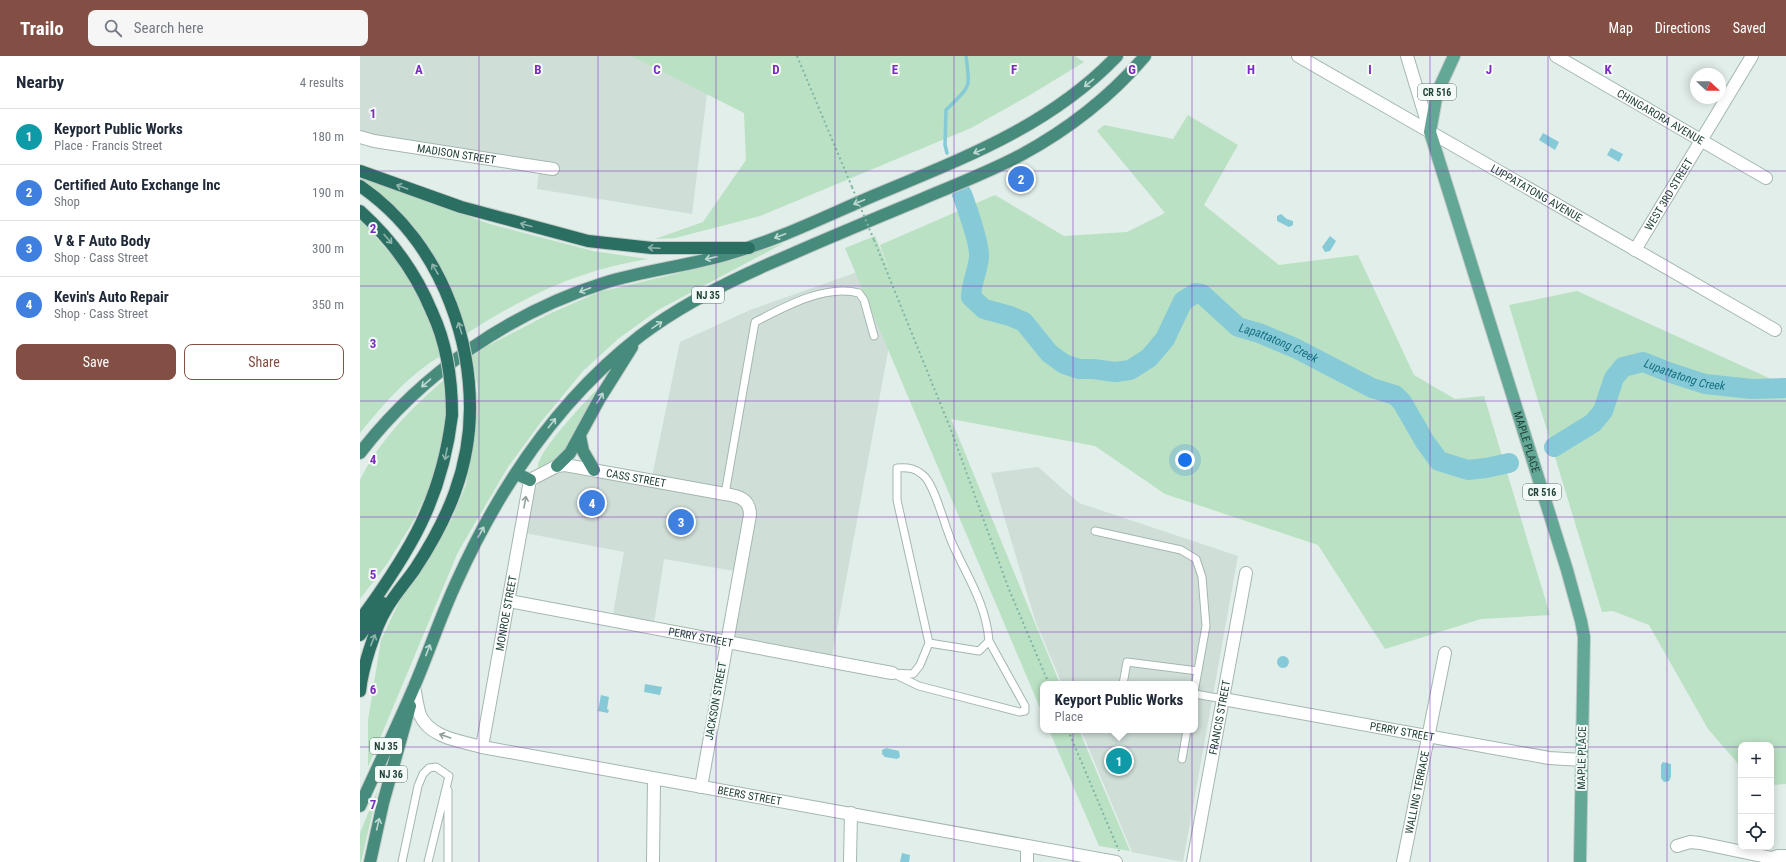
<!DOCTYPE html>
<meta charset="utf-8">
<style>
body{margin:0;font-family:"Roboto Condensed",sans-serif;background:#f6f6f7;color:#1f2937}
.controls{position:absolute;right:12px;bottom:12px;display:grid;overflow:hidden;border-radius:8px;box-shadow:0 2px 10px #0003}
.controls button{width:36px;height:36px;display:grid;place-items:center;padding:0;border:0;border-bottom:1px solid #e0e1e3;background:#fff;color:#1f2937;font:20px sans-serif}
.compass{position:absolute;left:1330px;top:12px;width:36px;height:36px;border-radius:50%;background:#fff;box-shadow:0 2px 10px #0003;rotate:112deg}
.you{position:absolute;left:825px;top:404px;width:14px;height:14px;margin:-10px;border:3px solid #fff;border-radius:50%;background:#1a73e8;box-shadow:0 0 0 6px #1a73e833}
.badge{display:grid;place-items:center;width:26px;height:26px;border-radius:50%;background:#834e43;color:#fff;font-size:13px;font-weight:700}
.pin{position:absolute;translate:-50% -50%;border:2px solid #fff;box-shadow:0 1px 4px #0006}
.popup{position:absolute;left:680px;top:625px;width:158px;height:52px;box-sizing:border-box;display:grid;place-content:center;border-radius:8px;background:#fff;filter:drop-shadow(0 1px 3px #0005);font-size:13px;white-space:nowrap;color:#747a83}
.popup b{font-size:15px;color:#1f2937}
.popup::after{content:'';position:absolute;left:50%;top:100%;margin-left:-8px;border:8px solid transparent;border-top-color:#fff}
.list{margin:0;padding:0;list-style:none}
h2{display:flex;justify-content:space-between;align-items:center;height:52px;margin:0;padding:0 16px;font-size:17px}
h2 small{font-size:13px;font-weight:400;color:#747a83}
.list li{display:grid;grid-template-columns:26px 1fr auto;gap:12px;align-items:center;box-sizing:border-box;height:56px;padding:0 16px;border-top:1px solid #e0e1e3}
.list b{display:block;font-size:15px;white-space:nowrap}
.list p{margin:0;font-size:13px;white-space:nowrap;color:#747a83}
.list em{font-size:13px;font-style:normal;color:#747a83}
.actions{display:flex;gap:8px;padding:12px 16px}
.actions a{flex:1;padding:9px 0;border:1px solid #834e43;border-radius:8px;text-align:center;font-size:14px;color:#834e43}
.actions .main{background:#834e43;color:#fff}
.icon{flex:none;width:22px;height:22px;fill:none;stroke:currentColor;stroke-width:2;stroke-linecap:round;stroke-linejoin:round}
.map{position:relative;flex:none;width:1426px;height:806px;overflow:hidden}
header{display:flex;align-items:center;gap:24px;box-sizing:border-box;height:56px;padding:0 20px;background:#834e43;color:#fff}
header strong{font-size:19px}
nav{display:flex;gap:22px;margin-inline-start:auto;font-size:14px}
.search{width:280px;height:36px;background:#f6f6f7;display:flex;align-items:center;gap:10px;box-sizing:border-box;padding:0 14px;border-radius:8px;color:#747a83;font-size:15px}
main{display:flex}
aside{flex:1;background:#fff}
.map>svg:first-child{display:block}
.built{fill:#d0ded8}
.green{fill:#bae1c4}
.water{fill:#86cad7}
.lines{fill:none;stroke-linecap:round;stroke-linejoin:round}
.stream{stroke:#86cad7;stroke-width:3.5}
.river{stroke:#86cad7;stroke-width:20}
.service-casing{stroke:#a4b7b0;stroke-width:9}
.minor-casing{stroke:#a4b7b0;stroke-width:14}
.primary-casing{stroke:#c1cac7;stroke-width:14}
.trunk-casing{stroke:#c1cac7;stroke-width:14}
.motorway-casing{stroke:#c1cac7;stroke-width:14}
.path{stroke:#80b4a4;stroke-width:2;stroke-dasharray:2 3;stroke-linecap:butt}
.service{stroke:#fff;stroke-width:7}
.minor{stroke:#fff;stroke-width:12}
.primary{stroke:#63a796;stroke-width:12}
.trunk{stroke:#468b7c;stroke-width:12}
.motorway{stroke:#2a6f61;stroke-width:12}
.motorway-bridge-casing{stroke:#c1cac7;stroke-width:14;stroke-linecap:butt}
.path-bridge{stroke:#80b4a4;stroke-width:2;stroke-dasharray:2 3;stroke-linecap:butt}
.motorway-bridge{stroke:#2a6f61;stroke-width:12}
.oneway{stroke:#bfd9d2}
.oneway2{stroke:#8eb4ac}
.oneway3{stroke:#90a09c}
.grid{fill:none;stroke:#7b2cbf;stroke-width:1;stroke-opacity:0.55}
.labels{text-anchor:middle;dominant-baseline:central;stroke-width:4;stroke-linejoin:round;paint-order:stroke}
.shield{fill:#f3faf7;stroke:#607871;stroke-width:1}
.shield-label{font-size:10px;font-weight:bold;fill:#214138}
.street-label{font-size:11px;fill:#214138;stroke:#f3faf7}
.water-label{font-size:12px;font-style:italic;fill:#157082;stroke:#f3faf7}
.grid-label{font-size:13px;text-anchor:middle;font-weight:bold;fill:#7b2cbf;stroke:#f3faf7;stroke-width:4;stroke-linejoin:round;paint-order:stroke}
</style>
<header>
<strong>Trailo</strong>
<div class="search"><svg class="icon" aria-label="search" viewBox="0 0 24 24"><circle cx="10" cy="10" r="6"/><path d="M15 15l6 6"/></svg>Search here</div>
<nav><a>Map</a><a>Directions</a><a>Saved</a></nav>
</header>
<main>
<aside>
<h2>Nearby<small>4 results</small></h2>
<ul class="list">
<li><span class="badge" style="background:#0f9aa8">1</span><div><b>Keyport Public Works</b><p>Place · Francis Street</p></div><em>180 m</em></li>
<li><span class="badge" style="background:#3f7fe0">2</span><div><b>Certified Auto Exchange Inc</b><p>Shop</p></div><em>190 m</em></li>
<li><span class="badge" style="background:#3f7fe0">3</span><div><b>V &amp; F Auto Body</b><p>Shop · Cass Street</p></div><em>300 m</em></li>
<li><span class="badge" style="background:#3f7fe0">4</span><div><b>Kevin's Auto Repair</b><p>Shop · Cass Street</p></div><em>350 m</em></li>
</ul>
<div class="actions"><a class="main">Save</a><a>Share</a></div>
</aside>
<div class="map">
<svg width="1426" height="806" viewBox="0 0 1426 806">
<rect width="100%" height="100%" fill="#e2eee9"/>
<path class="built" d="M0 0H271L347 38 332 158 177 133 179 112 0 78Z
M500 215 529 290 471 606 362 584 374 515 304 503 294 567 253 558 264 496 165 477 173 437 178 428 191 419 205 416 290 430 320 286 390 254Z
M678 411 719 447 878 500 823 806 772 796 721 674H835V628H702L675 564 631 417Z"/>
<path class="green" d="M271 0H715L724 6 670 39 611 72 400 160 315 182 295 183 343 166 386 104 384 57Z
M828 59 878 89 844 149 919 209 998 199 1054 319 1095 343 1124 340 1190 559 1121 563 1025 593 958 489 805 438 735 390 591 363 700 628H683V659L485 192 515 180 530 216 520 189 635 139 704 180 767 176 805 157 737 75 744 69 813 83Z
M0 122 130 168 233 195 288 203C265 207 242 212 220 220 179 234 142 255 106 278L72 199 0 128Z
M0 163 44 213 73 267 81 300C49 318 23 349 0 377Z
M424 187 298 254 258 283 223 315 181 366 148 411 98 496 8 711V664L21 584 40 544 91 465 106 429 114 379 118 333 112 300 129 289 189 258 239 236 366 206Z
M1217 235 1420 327 1426 326V728L1411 729V689H1381V711L1348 673 1289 569 1253 555 1242 556 1149 249Z
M84 324 86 363 77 416 54 464 27 508 0 543V424C19 385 51 352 84 324Z
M241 329 204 396 198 402 178 412C176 396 229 342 241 329Z
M689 674H719L770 795 739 790Z
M18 733 1 806H0V777Z"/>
<path class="water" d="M1183 77 1199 86 1195 94 1179 84Z
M1251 92 1263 98 1259 106 1247 99Z
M921 158 927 163 933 165V169L929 171 917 165V160Z
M970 180 976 185 970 195 965 196 962 191Z
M917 606a6 6 0 1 1 12 0a6 6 0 1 1-12 0Z
M285 628 302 631 300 639 284 636Z
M241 639 249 641 247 653 249 654 248 657 238 655Z
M526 692 539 695 540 701 537 703 525 701 522 698V694Z
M1303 706 1311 708V721L1309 725 1304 726 1301 722V709Z
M542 797 550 799 549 806H540Z"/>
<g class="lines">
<path class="stream" d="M587 97 585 89 586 54C610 29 611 35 606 0"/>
<g class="river">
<path id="s1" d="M602 138C607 152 620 187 619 201 618 215 611 227 611 241L624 253 650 260 664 266 689 297 704 308 719 313H733L755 316 770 314 789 302 805 283 823 245 836 237 842 238 878 271 899 277 935 292 1012 332 1035 339 1042 346 1065 386 1079 405 1108 414 1126 412 1149 407"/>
<path id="s2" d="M1194 391 1233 367 1243 355 1254 322 1263 311 1283 306 1311 317 1345 328 1392 333 1426 332"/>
</g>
<g class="service-casing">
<path id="service" d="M365 438 395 266C424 251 465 228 499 237L504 244 514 280
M735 475 821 494 836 503 842 521 846 570 835 631
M532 617 553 618 560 609 569 587 537 444V412C548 411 556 412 565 421 576 433 585 472 593 489 608 522 626 548 629 585L619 595 569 587
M534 618 559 630 659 656 665 655V650L629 585
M763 628 767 606 838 615
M835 638 863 643
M822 703 827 674
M88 734V806
M42 806 58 730 63 718 69 712 76 711 89 720 68 806"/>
</g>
<g class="minor-casing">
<g id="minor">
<path id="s3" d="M938 0 1415 274"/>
<path d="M1047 0 1070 76"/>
<path id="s4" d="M1196 0 1406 122"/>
<path id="s5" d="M0 81 14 85 193 113"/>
<path id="s6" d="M1275 194 1392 0"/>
<path id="s7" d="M149 545 532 617"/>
<path id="s8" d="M54 631C56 640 57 650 60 659 70 682 101 685 122 691L756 806"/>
<path id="s9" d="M863 643 1189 702 1222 704"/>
<path id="s10" d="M122 691 170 424 197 410 205 409 365 438C379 440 390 443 390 459L341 731"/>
<path d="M1317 790 1330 786 1340 787 1412 802"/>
<path d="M293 806 294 723"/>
<path d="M490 806 491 757"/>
<path d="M667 806V790"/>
<path id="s11" d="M833 806 886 517"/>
<path id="s12" d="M1043 806 1085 597"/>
<path d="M1413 806 1412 802 1418 800H1426"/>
</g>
</g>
<g class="primary-casing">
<g id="primary">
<path id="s13" d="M1094 0 1077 37 1070 76 1207 514 1221 565 1224 581 1220 806"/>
</g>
</g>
<g class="trunk-casing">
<path id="trunk" d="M220 380 223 395 234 414
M0 397C61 318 149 257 244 227 285 214 329 210 371 197 420 183 466 160 513 140 601 103 689 71 757 0
M197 410 210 397 240 342 272 291
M157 418 170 424
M0 750C18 710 37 671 54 631 69 596 81 559 97 525 139 432 199 343 280 280 323 247 375 222 425 201 470 181 516 162 562 143 595 129 629 116 661 99 707 74 751 40 785 0
M10 806 23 747 50 650"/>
</g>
<g class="motorway-casing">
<path id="motorway" d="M0 115 101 151 228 185 292 192H389
M0 130C42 159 73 201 91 249
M0 155C31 183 56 217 72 256
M0 564C49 497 82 444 92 359
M0 579 23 547
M0 635C2 614 15 571 27 552 35 538 46 526 55 513 88 463 110 412 110 352"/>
</g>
<path class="path" d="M437 0 492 131
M514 184 591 374 648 531 689 628
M708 674 759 795"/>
<use href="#service" class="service"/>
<use href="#minor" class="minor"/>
<use href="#primary" class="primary"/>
<use href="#trunk" class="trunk"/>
<use href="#motorway" class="motorway"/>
<g class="motorway-bridge-casing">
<path id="motorway-bridge" d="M91 249C104 283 110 316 110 352
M72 256C87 288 92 324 92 359"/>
</g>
<path class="path-bridge" d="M492 131 514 184"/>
<use href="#motorway-bridge" class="motorway-bridge"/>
</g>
<defs><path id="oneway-shaft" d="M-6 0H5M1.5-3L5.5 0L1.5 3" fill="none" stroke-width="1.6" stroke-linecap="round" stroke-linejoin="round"/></defs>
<g class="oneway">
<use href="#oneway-shaft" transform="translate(729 27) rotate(141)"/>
<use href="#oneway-shaft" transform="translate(619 95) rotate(157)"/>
<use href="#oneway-shaft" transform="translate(499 146) rotate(157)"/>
<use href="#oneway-shaft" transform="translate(420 180) rotate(159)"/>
<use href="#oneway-shaft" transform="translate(351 202) rotate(167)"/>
<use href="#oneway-shaft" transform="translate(225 234) rotate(159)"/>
<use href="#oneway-shaft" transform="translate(297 269) rotate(-34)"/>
<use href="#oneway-shaft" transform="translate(66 327) rotate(139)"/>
<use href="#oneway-shaft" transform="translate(240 342) rotate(-59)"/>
<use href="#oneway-shaft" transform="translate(192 367) rotate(-52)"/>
<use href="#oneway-shaft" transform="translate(121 476) rotate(-61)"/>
<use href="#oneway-shaft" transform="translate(68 594) rotate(-69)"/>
<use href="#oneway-shaft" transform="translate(18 768) rotate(-77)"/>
</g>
<g class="oneway2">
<use href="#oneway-shaft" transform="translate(42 131) rotate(-160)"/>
<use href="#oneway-shaft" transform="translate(166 169) rotate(-165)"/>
<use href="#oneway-shaft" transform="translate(28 183) rotate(49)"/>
<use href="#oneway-shaft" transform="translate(294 192) rotate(-177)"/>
<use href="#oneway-shaft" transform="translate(75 213) rotate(-120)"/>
<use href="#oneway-shaft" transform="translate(100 272) rotate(-107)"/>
<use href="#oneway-shaft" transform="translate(86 398) rotate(101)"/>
<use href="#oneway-shaft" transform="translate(13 584) rotate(-68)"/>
</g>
<g class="oneway3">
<use href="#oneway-shaft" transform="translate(165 446) rotate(-80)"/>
<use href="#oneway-shaft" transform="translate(85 680) rotate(-161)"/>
</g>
<path class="grid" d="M119 0V806M238 0V806M356 0V806M475 0V806M594 0V806M713 0V806M832 0V806M951 0V806M1070 0V806M1188 0V806M1307 0V806M0 115H1426M0 230H1426M0 345H1426M0 461H1426M0 576H1426M0 691H1381M1411 691H1426"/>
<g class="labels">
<g class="shield">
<rect x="1058" y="28" width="38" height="16" rx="3"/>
<rect x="332" y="231" width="32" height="16" rx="3"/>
<rect x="1163" y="428" width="38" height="16" rx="3"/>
<rect x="10" y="682" width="32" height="16" rx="3"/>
<rect x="15" y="710" width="32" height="16" rx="3"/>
</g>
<g class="shield-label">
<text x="1077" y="36">CR 516</text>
<text x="348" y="239">NJ 35</text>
<text x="1182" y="436">CR 516</text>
<text x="26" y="690">NJ 35</text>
<text x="31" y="718">NJ 36</text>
</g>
<g class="street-label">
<text stroke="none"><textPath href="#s4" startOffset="121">CHINGARORA AVENUE</textPath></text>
<text stroke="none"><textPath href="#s5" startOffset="98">MADISON STREET</textPath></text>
<text stroke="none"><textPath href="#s3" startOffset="275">LUPPATATONG AVENUE</textPath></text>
<text stroke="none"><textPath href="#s6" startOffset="65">WEST 3RD STREET</textPath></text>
<text stroke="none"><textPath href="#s13" startOffset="405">MAPLE PLACE</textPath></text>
<text stroke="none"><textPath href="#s10" startOffset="382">CASS STREET</textPath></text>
<text stroke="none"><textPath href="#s10" startOffset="136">MONROE STREET</textPath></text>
<text stroke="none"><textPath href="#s7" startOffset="195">PERRY STREET</textPath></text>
<text transform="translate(356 645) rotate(-80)">JACKSON STREET</text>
<text stroke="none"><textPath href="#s11" startOffset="147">FRANCIS STREET</textPath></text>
<text stroke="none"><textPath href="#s9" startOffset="182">PERRY STREET</textPath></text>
<text transform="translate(1222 702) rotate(-89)">MAPLE PLACE</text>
<text stroke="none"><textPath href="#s12" startOffset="71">WALLING TERRACE</textPath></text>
<text stroke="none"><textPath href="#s8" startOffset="373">BEERS STREET</textPath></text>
</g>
<g class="water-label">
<text stroke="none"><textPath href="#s1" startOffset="495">Lapattatong Creek</textPath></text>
<text stroke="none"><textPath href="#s2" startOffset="175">Lupattatong Creek</textPath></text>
</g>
</g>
<g class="grid-label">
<text x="59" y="18">A</text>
<text x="178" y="18">B</text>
<text x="297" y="18">C</text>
<text x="416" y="18">D</text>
<text x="535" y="18">E</text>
<text x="654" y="18">F</text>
<text x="772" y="18">G</text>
<text x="891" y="18">H</text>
<text x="1010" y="18">I</text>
<text x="1129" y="18">J</text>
<text x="1248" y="18">K</text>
<text x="13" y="62">1</text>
<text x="13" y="177">2</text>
<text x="13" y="292">3</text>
<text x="13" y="408">4</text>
<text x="13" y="523">5</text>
<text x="13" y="638">6</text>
<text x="13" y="753">7</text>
</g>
</svg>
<div class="controls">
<button>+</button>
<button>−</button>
<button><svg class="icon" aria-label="locate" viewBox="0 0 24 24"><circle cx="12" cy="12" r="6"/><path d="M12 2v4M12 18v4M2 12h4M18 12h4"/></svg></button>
</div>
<svg class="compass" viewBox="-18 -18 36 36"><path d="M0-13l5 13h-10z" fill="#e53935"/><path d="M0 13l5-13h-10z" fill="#747a83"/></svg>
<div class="you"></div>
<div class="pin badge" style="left:759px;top:705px;background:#0f9aa8">1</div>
<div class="popup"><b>Keyport Public Works</b>Place</div>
<div class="pin badge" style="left:661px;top:123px;background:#3f7fe0">2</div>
<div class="pin badge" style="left:321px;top:466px;background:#3f7fe0">3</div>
<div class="pin badge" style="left:232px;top:447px;background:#3f7fe0">4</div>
</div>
</main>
